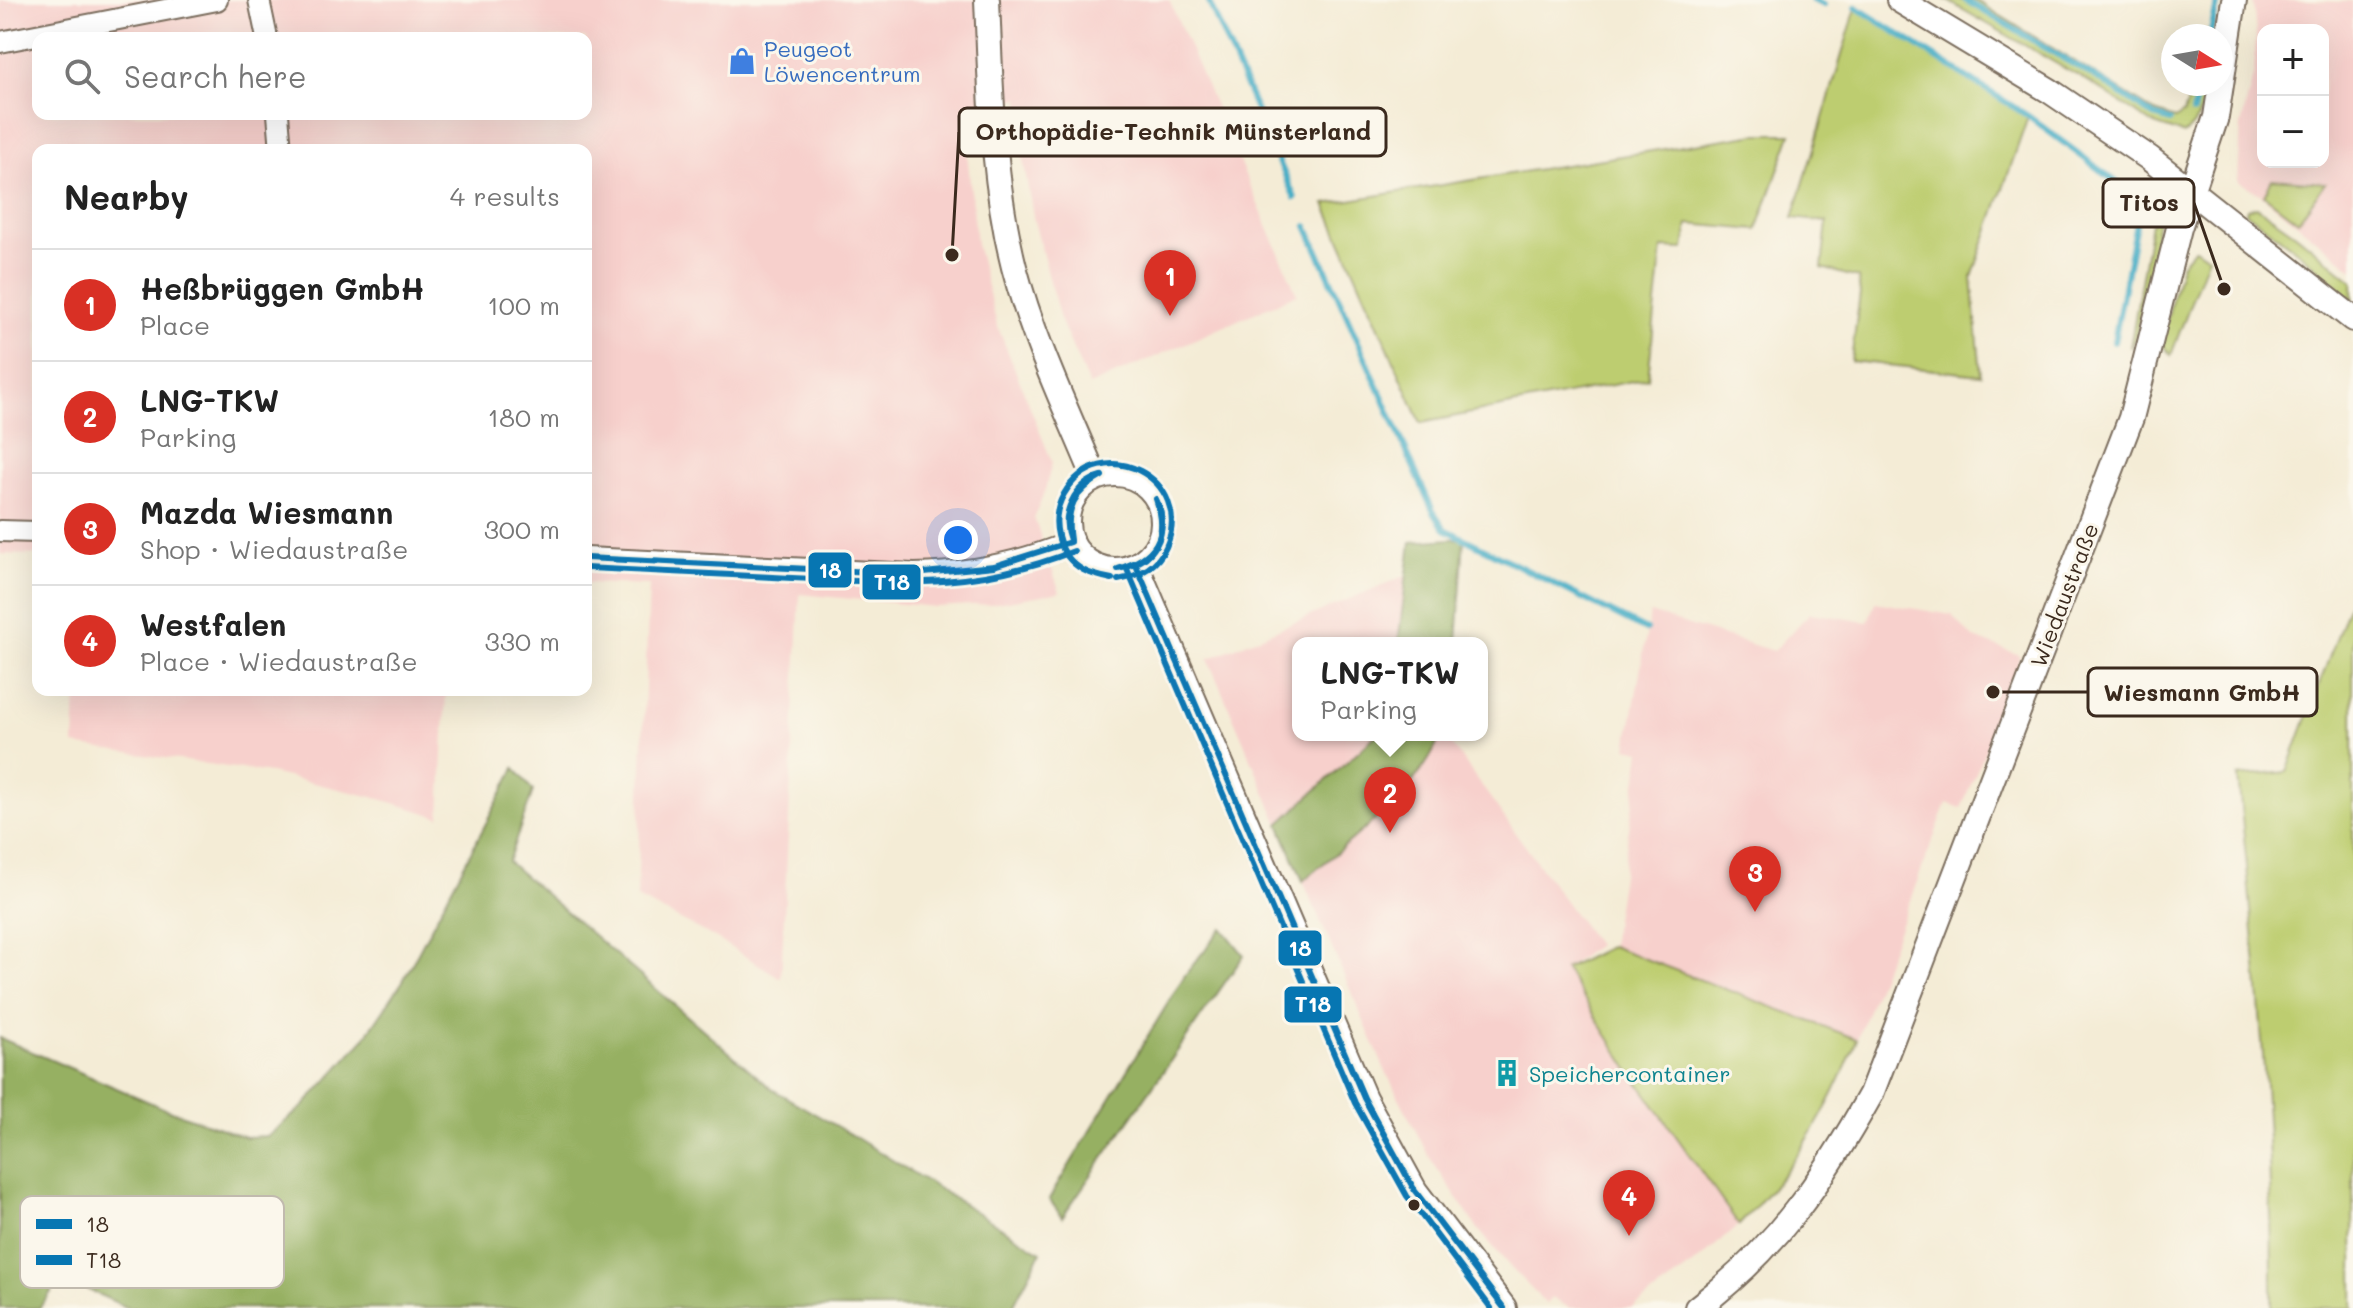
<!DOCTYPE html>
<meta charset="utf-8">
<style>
body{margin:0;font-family:Mali,sans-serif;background:#f6f6f6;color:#222}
.controls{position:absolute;right:24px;top:24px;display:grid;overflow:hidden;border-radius:16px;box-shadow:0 8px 32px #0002}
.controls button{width:72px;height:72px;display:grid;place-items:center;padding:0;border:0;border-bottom:2px solid #e0e0e0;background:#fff;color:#222;font:40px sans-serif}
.compass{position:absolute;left:2161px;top:24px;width:72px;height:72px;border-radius:50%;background:#fff;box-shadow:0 8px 32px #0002;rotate:101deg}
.you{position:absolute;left:958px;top:540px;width:28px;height:28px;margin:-20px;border:6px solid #fff;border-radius:50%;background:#1a73e8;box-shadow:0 0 0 12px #1a73e833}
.badge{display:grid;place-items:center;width:52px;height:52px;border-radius:50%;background:#d93025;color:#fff;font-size:26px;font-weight:700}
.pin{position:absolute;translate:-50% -66px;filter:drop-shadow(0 2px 4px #0008)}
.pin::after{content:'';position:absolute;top:42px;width:28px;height:24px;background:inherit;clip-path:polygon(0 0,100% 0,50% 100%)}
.popup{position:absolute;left:1292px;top:637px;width:196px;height:104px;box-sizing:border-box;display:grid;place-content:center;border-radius:16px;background:#fff;filter:drop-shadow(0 2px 6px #0005);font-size:26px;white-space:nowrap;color:#767676}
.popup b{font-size:30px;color:#222}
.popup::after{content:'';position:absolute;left:50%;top:100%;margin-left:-16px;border:16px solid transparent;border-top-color:#fff}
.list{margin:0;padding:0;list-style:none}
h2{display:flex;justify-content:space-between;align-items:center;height:104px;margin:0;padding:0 32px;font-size:34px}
h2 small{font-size:26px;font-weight:400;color:#767676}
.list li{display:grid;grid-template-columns:52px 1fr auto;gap:24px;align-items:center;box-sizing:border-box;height:112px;padding:0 32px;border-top:2px solid #e0e0e0}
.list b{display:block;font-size:30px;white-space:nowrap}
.list p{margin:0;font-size:26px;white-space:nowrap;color:#767676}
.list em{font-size:26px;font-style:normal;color:#767676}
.icon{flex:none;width:44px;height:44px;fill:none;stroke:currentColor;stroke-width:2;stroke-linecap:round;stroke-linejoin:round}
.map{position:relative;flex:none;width:2353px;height:1308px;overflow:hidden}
.search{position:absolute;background:#fff;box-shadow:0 8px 32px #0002;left:32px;top:32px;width:560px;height:88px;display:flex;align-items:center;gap:20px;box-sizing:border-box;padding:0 28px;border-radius:16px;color:#767676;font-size:30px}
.panel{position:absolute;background:#fff;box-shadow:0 8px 32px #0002;left:32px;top:144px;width:560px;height:552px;border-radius:16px}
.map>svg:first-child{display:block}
.built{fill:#f7d0cc;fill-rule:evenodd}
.green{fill:#bdcd70;stroke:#7c7c47;stroke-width:2}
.forest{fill:#96b062;stroke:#686d40;stroke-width:2}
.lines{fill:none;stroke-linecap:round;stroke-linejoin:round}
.stream{stroke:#47aec6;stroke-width:6}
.minor-casing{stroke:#7c6e5e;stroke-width:24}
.major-casing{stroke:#7c6e5e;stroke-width:28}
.minor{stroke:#fff;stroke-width:20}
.major{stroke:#fff;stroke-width:24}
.bus-1-casing{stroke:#fbf7ec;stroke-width:12}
.bus-2-casing{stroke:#fbf7ec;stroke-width:12}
.bus-1{stroke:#0776b2;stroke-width:6}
.bus-2{stroke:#0776b2;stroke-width:6}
.bus-dot{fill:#3b2a1e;stroke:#fbf7ec;stroke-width:3}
.labels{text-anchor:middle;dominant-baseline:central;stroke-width:6;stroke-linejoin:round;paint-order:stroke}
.shop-label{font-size:22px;fill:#366cbe;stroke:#fbf7ec;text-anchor:start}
.street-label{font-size:22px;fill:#3b2a1e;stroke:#fbf7ec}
.culture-label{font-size:22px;fill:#0d838f;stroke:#fbf7ec;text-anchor:start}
.key{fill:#fbf7ec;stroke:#c1baae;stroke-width:2}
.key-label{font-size:22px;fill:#3b2a1e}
.leader{fill:none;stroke:#3b2a1e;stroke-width:3}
.callout-dot{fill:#3b2a1e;stroke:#fbf7ec;stroke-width:3}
.callout{fill:#fbf7ec;stroke:#3b2a1e;stroke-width:3}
.callout-label{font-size:24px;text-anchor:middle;font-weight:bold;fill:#3b2a1e}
.line-badge{stroke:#fbf7ec;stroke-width:3}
.badge-label{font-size:22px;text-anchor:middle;font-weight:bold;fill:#fff}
</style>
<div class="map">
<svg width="2353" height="1308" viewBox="0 0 2353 1308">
<rect width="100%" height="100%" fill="#fbf7ec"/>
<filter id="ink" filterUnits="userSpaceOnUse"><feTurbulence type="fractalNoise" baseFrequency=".0125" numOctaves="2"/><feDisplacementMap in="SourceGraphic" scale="16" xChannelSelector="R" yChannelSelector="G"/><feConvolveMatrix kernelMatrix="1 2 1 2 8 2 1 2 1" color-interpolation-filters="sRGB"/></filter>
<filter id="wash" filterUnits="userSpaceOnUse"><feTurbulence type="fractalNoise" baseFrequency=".006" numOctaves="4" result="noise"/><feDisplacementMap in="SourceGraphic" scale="32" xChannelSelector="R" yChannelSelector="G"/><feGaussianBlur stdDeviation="1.8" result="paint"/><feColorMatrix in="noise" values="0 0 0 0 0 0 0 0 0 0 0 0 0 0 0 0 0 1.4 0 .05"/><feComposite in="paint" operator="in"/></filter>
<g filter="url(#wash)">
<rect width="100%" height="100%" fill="#f4ecd6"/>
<path class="built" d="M0 0H1169L1297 294 1089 386 1060 319 1034 221 1023 159 1020 98 963 109 976 244 997 325 1052 462 1045 490 1034 518 1060 592 990 604 936 607 800 594 781 978 710 935 637 898 649 585 586 583V150H38V555L0 554ZM38 38H586V114H38Z
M2253 0 2353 2V269L2260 194 2238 181 2241 126 2254 71 2256 34ZM2263 30H2323V162H2263Z
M1406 575 1398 643H1298V735H1376L1279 824 1208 659Z
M1875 602 1952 615 1972 637 2019 655 2016 679 1961 808 1947 803 1857 1039 1611 946 1641 751 1627 748 1650 613 1773 651 1810 613 1868 622Z
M76 690H446L440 817 377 798 270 773 74 745Z
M1449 741 1597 945 1565 969 1630 1071 1739 1225 1694 1264 1633 1308H1570L1552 1298 1546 1304 1512 1269 1477 1228 1428 1155 1385 1070 1303 881 1393 802 1421 772 1438 742Z"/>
<path class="green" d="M1946 0H1975L2155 112 2175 119 2184 113 2195 84H2208C2205 104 2200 122 2184 134L2151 123 2097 87Z
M1856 8 2028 117 1972 277 1981 375 1851 361 1860 294 1858 278 1822 268 1827 222 1793 218Z
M1756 134H1791L1757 230 1688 224 1684 249 1662 248 1648 378 1421 423 1325 204Z
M2272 179 2325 183 2298 221 2264 195Z
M2257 207 2297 235 2353 281V300L2302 255 2246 212 2247 208Z
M2158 221 2136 338 2130 348 2151 223Z
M2195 248 2208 257 2171 355 2161 343 2181 265Z
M2353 593V1308H2272C2273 1131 2256 954 2238 777L2287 772Z
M1611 946 1857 1039C1828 1114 1795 1167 1739 1225L1630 1071 1565 969Z"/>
<path class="forest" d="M1464 538 1457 643H1398L1411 542Z
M1376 735H1440C1425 788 1344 844 1303 881L1279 824Z
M515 768 533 791 508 862 772 1089 855 1137 1041 1252 1012 1308H128L62 1278 39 1308H0V1038L163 1108 245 1137 268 1136 304 1106 364 1039 403 981Z
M1222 928 1244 955 1062 1217 1049 1199 1185 975Z"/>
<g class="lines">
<path class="stream" d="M1208 0 1295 198
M1812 0 1824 5
M1965 0 2103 82 2154 116 2170 121
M1856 7 2028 116 2135 196 2137 217 2114 342
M2210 36 2218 0
M2193 113 2199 84
M1307 226 1433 511 1445 529 1646 630"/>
</g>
</g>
<g filter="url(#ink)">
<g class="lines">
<g class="minor-casing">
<path id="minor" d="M259 0 267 38
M0 42 217 0
M278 114 281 150
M0 531 38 532
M586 558 914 574C968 573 1020 563 1070 542"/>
</g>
<g class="major-casing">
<path id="major" d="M987 0C991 90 992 179 1014 267 1033 340 1066 408 1095 478
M1899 0 2050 91 2149 158 2353 319
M1067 522a48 48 0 1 1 96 0a48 48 0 1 1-96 0Z
M1136 565 1364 1098 1415 1191 1504 1308
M1697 1308C1777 1248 1823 1180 1871 1094L2131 418 2179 228 2216 117 2234 0"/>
</g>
<use href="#minor" class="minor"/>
<use href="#major" class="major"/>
<g class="bus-1-casing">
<path id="bus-1" d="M1070 540C1060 514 1074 484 1102 476
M1070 540C1065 509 1074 491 1102 476
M586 558 914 574 994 566 1070 542
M1136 565 1364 1098 1415 1191 1504 1308
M1118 569C1154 564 1172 532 1156 499
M1118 569C1155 558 1170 537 1156 499"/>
</g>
<g class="bus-2-casing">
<path id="bus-2" d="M586 568C655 571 724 575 792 578 898 583 972 591 1074 551
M1127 569 1355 1103 1407 1196 1491 1308
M1112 579C1102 577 1092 575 1083 570 1057 555 1049 520 1064 494 1101 430 1196 479 1166 547 1157 567 1140 576 1118 580"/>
</g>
<use href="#bus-1" class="bus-1"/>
<use href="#bus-2" class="bus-2"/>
</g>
</g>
<defs>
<g id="shop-bare" transform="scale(2.16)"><path d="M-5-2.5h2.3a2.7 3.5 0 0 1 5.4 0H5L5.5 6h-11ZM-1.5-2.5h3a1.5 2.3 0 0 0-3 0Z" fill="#3f7fe0" stroke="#fbf7ec" stroke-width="2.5" paint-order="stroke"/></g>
<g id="building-bare" transform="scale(2.16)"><path d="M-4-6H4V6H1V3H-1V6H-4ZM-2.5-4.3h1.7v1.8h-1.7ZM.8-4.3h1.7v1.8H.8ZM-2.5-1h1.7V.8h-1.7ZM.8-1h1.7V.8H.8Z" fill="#0f9aa8" stroke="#fbf7ec" stroke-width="2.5" paint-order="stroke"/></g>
</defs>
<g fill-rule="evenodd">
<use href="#shop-bare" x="742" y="61"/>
<use href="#building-bare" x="1507" y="1073"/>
</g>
<circle class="bus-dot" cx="1414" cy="1205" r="7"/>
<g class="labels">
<g class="shop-label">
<text x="764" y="48">Peugeot<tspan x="764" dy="25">Löwencentrum</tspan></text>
</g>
<g class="street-label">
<text transform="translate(2064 595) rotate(-69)">Wiedaustraße</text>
</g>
<g class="culture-label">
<text x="1529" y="1073">Speichercontainer</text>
</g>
</g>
<rect x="20" y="1196" width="264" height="92" rx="12" class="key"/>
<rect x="36" y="1219" width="36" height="10" fill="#0776b2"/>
<rect x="36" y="1255" width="36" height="10" fill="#0776b2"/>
<g class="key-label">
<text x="86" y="1232">18</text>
<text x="86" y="1268">T18</text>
</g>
<path class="leader" d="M952 255L959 132M2224 289L2194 203M1993 692L2088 692"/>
<g class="callout-dot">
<circle cx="952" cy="255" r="8"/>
<circle cx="2224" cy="289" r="8"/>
<circle cx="1993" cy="692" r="8"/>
</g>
<g class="callout">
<rect x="959" y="108" width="427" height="48" rx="8"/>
<rect x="2103" y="179" width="91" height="48" rx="8"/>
<rect x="2088" y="668" width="229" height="48" rx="8"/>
</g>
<g class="callout-label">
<text x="1173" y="140">Orthopädie-Technik Münsterland</text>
<text x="2149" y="211">Titos</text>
<text x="2202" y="701">Wiesmann GmbH</text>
</g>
<g class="line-badge">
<rect x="807" y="551" width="46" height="38" rx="8" fill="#0776b2"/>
<rect x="861" y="563" width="61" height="38" rx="8" fill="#0776b2"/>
<rect x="1277" y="929" width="46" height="38" rx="8" fill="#0776b2"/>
<rect x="1283" y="985" width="60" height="39" rx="8" fill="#0776b2"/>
</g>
<g class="badge-label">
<text x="830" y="578">18</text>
<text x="892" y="590">T18</text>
<text x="1300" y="956">18</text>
<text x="1313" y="1012">T18</text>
</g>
</svg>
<div class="controls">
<button>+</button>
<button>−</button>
</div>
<svg class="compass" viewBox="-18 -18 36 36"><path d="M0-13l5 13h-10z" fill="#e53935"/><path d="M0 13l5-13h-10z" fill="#767676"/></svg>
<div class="you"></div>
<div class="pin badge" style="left:1170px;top:316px">1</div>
<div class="pin badge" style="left:1390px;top:833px">2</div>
<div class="popup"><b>LNG-TKW</b>Parking</div>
<div class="pin badge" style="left:1755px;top:912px">3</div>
<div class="pin badge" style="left:1629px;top:1236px">4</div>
<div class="search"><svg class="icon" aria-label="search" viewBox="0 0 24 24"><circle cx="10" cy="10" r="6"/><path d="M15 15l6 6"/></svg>Search here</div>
<section class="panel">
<h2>Nearby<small>4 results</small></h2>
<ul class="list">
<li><span class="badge">1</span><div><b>Heßbrüggen GmbH</b><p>Place</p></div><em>100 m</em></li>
<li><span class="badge">2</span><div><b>LNG-TKW</b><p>Parking</p></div><em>180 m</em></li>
<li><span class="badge">3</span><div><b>Mazda Wiesmann</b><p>Shop · Wiedaustraße</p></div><em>300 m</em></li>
<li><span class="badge">4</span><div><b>Westfalen</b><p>Place · Wiedaustraße</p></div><em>330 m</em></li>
</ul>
</section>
</div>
